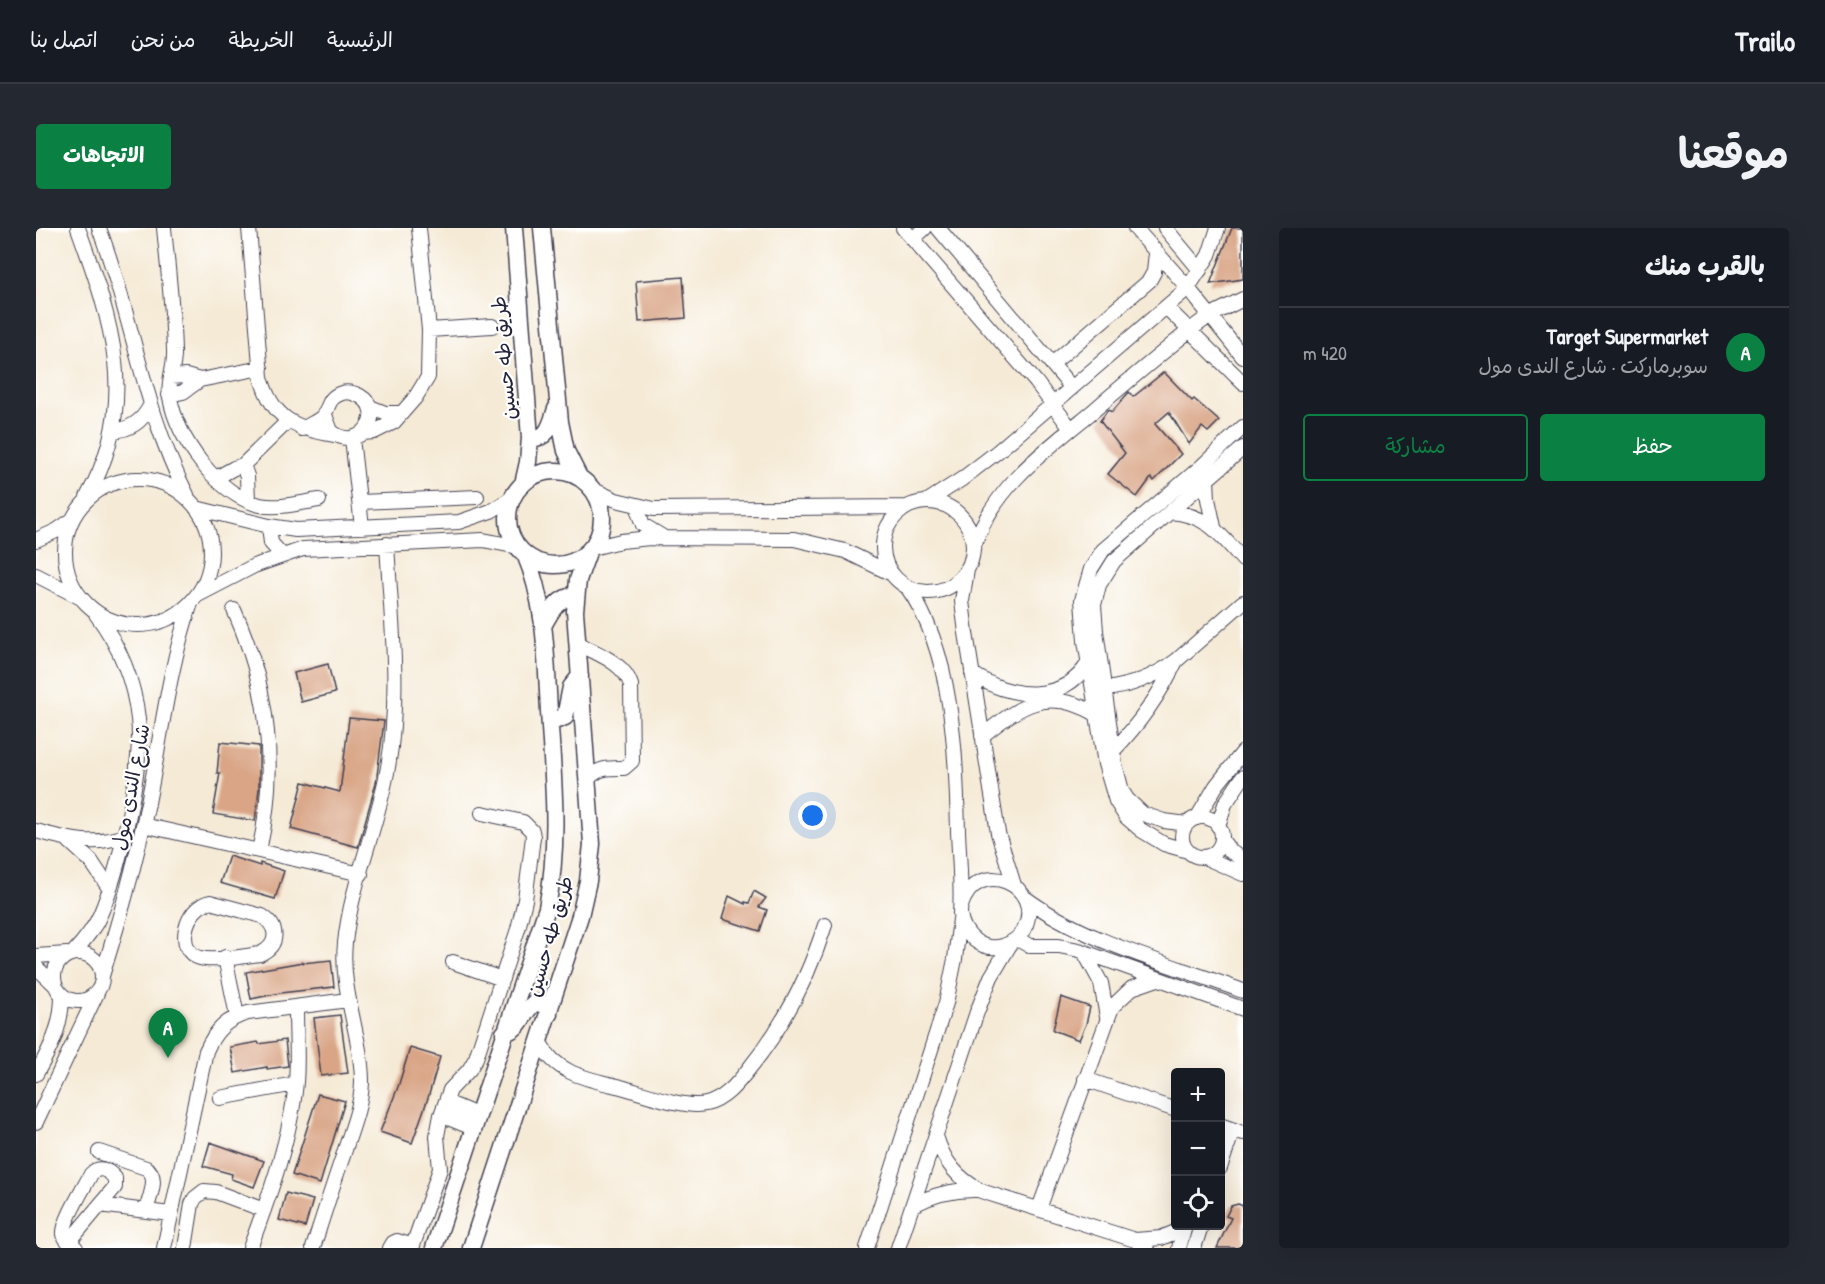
<!DOCTYPE html>
<html lang="ar">
<meta charset="utf-8">
<style>
body{margin:0;font-family:"Patrick Hand","Playpen Sans Arabic",sans-serif;background:#242831;color:#f1f3f6;direction:rtl}
.controls{position:absolute;right:18px;bottom:18px;display:grid;overflow:hidden;border-radius:6px;box-shadow:0 6px 24px #0002}
.controls button{width:54px;height:54px;display:grid;place-items:center;padding:0;border:0;border-bottom:2px solid #363941;background:#171b24;color:#f1f3f6;font:30px sans-serif}
.you{position:absolute;left:777px;top:588px;width:21px;height:21px;margin:-15px;border:4px solid #fff;border-radius:50%;background:#1a73e8;box-shadow:0 0 0 9px #1a73e833}
.badge{display:grid;place-items:center;width:39px;height:39px;border-radius:50%;background:#0b8043;color:#fff;font-size:20px;font-weight:700}
.pin{position:absolute;translate:-50% -50px;filter:drop-shadow(0 2px 3px #0008)}
.pin::after{content:'';position:absolute;top:32px;width:21px;height:18px;background:inherit;clip-path:polygon(0 0,100% 0,50% 100%)}
.list{margin:0;padding:0;list-style:none}
h2{display:flex;justify-content:space-between;align-items:center;height:78px;margin:0;padding:0 24px;font-size:26px}
h2 small{font-size:20px;font-weight:400;color:#9ea1a6}
.list li{display:grid;grid-template-columns:39px 1fr auto;gap:18px;align-items:center;box-sizing:border-box;height:90px;padding:0 24px;border-top:2px solid #363941}
.list b{display:block;font-size:22px;white-space:nowrap}
.list p{margin:0;font-size:20px;white-space:nowrap;color:#9ea1a6}
.list em{font-size:20px;font-style:normal;color:#9ea1a6}
.actions{display:flex;gap:12px;padding:18px 24px}
.actions a{flex:1;padding:14px 0;border:2px solid #0b8043;border-radius:6px;text-align:center;font-size:21px;color:#0b8043}
.actions .main{background:#0b8043;color:#fff}
.icon{flex:none;width:33px;height:33px;fill:none;stroke:currentColor;stroke-width:2;stroke-linecap:round;stroke-linejoin:round}
.map{position:relative;flex:none;width:1207px;height:1020px;overflow:hidden;direction:ltr;border-radius:6px}
header{display:flex;align-items:center;gap:36px;box-sizing:border-box;height:84px;padding:0 30px;background:#171b24;border-bottom:2px solid #363941}
header strong{font-size:28px}
nav{display:flex;gap:33px;margin-inline-start:auto;font-size:21px}
.intro{display:flex;align-items:center;justify-content:space-between;box-sizing:border-box;height:144px;padding:0 36px}
h1{margin:0;font-size:42px}
.button{padding:15px 27px;border-radius:6px;background:#0b8043;color:#fff;font-size:21px;font-weight:700}
main{display:flex;gap:36px;padding:0 36px}
aside{flex:1;background:#171b24;border-radius:6px;box-shadow:0 6px 24px #0002}
.map>svg:first-child{display:block}
.building{fill:#d9a586}
.lines{fill:none;stroke-linecap:round;stroke-linejoin:round}
.minor-casing{stroke:#424052;stroke-width:16}
.major-casing{stroke:#424052;stroke-width:19}
.minor{stroke:#fff;stroke-width:14}
.major{stroke:#fff;stroke-width:16}
.labels{text-anchor:middle;dominant-baseline:central;stroke-width:4.5;stroke-linejoin:round;paint-order:stroke}
.street-label{font-size:20px;fill:#22223b;stroke:#fff}
</style>
<header>
<strong>Trailo</strong>
<nav><a>الرئيسية</a><a>الخريطة</a><a>من نحن</a><a>اتصل بنا</a></nav>
</header>
<div class="intro"><h1>موقعنا</h1><a class="button">الاتجاهات</a></div>
<main>
<aside>
<h2>بالقرب منك<small></small></h2>
<ul class="list">
<li><span class="badge">A</span><div><b>Target Supermarket</b><p>سوبرماركت · شارع الندى مول</p></div><em>420 m</em></li>
</ul>
<div class="actions"><a class="main">حفظ</a><a>مشاركة</a></div>
</aside>
<div class="map">
<svg width="1207" height="1020" viewBox="0 0 1207 1020">
<rect width="100%" height="100%" fill="#fff"/>
<filter id="ink" filterUnits="userSpaceOnUse"><feTurbulence type="fractalNoise" baseFrequency=".0167" numOctaves="2"/><feDisplacementMap in="SourceGraphic" scale="12" xChannelSelector="R" yChannelSelector="G"/><feConvolveMatrix kernelMatrix="1 2 1 2 8 2 1 2 1" color-interpolation-filters="sRGB"/></filter>
<filter id="wash" filterUnits="userSpaceOnUse"><feTurbulence type="fractalNoise" baseFrequency=".008" numOctaves="4" result="noise"/><feDisplacementMap in="SourceGraphic" scale="24" xChannelSelector="R" yChannelSelector="G"/><feGaussianBlur stdDeviation="1.35" result="paint"/><feColorMatrix in="noise" values="0 0 0 0 0 0 0 0 0 0 0 0 0 0 0 0 0 1.4 0 .05"/><feComposite in="paint" operator="in"/></filter>
<g filter="url(#wash)">
<rect width="100%" height="100%" fill="#f5ead6"/>
<g id="blocks">
<path class="building" d="M1196 0H1207V51L1174 56Z
M647 49 650 90 603 94 600 53Z
M1128 144 1156 173 1158 171 1183 193 1172 204 1166 199 1153 216 1133 184 1119 196 1145 226 1118 253 1115 250 1101 269 1072 246 1089 225 1064 193 1072 182 1076 184 1093 164 1097 169Z
M292 436 299 465 265 474 258 445Z
M313 490 348 493 340 555 322 619 255 601 267 554 304 564Z
M184 514 223 518V561L219 593 177 586 184 545H181Z
M193 628 224 638V635L248 643 239 671 184 655Z
M718 663 730 670 723 679 731 682 724 703 686 691 693 668 709 676V674L713 675Z
M295 732 298 759 244 765 215 771 210 744 267 734V735Z
M1025 769 1054 779 1050 796 1043 812 1017 802Z
M304 787 312 845 285 848 278 790Z
M249 812 252 838 231 841V839L199 845 194 819 222 814 223 816Z
M374 820 404 829 392 870 376 915 344 904 362 859Z
M282 866 309 873 284 956 256 947Z
M174 914 228 933 218 959 195 951 196 946 167 938Z
M250 965 277 972 269 999 243 992Z
M1202 976 1207 978V1020H1181L1195 990 1190 988 1195 978Z"/>
</g>
</g>
<g filter="url(#ink)">
<use href="#blocks" fill-opacity="0" stroke="#424052" stroke-width="1.5"/>
<g class="lines">
<g class="minor-casing">
<path id="minor" d="M42 0C76 94 104 175 51 269
M63 0C97 89 107 182 151 267
M128 0C132 41 137 82 138 123 139 139 131 154 134 169 140 210 182 267 224 277 242 281 264 275 283 272
M213 0 225 149C236 191 260 201 299 207
M867 0 1000 154 1035 201
M902 0 1036 160
M1099 0 1152 60 1207 129
M1129 0 1164 42
M877 11 889 0
M1130 79 1207 155
M393 102 456 98
M1016 136 1113 53 1118 44 1120 24
M135 149 150 148 164 152 225 140
M133 167 147 164 164 152
M334 179 349 185H366
M266 201C273 197 281 194 286 189 294 181 290 170 306 165 312 163 318 165 324 168 352 184 323 227 295 203L289 187
M76 203C94 202 106 194 114 178
M327 205 338 204 358 194 379 170 392 149 393 102 383 0
M316 210 326 299
M207 237 211 248 212 273
M180 250 198 240 207 237 252 193
M1171 251 1172 271 1178 299
M29 324a73 73 0 1 1 146 0a73 73 0 1 1-146 0Z
M556 261 580 272 618 281 871 279
M324 274 441 269
M890 274 926 251 961 224 1152 60 1173 27 1182 0
M847 319a45 45 0 1 1 90 0a45 45 0 1 1-90 0Z
M605 279 603 286 607 297 627 309
M160 280 233 298 260 302 423 294 455 283 476 270
M1134 284C1172 287 1184 306 1207 332
M233 298 235 315 246 327
M0 312 20 303 36 292
M556 320 585 313 614 310 758 311 809 323 856 346
M937 320C957 260 1008 223 1056 184 1088 156 1121 129 1154 102L1173 88 1207 71
M931 342 926 373 930 405 962 605 978 657
M0 347 43 369
M871 359C917 423 920 525 922 603 923 630 926 659 924 686 927 707 945 724 967 718 976 715 984 709 988 701 1010 658 941 626 925 678
M162 367 218 338 267 321 447 312 483 319
M198 382C233 460 242 540 223 623
M541 415C561 426 588 434 595 457L596 533 588 540C574 540 563 539 552 551
M936 445C972 471 1027 477 1053 434
M1069 461C1096 458 1118 449 1140 433L1207 374
M946 508C986 476 1012 458 1062 487
M1078 522C1103 496 1123 468 1139 435
M1146 609a20 20 0 1 1 40 0a20 20 0 1 1-40 0Z
M1161 590 1180 558 1207 524
M1151 596 1128 593 1107 586 1091 571 1086 563 1079 536 1060 403 1058 377 1063 357 1078 333 1207 220
M107 597 325 646
M1182 598 1189 576 1207 549
M0 603C31 611 57 619 88 608
M1186 612 1194 623 1207 632
M33 613 55 633 73 660
M1152 623 1128 616 1105 602 1090 589 1080 573 1069 536 1049 413 1046 372 1055 341 1067 322 1166 238 1207 199
M1168 629 1207 646
M988 669C1050 715 1135 736 1207 763
M174 674 226 688C243 699 243 717 224 726 208 728 179 734 164 730 138 723 149 679 174 674Z
M981 711 994 718H1023L1043 722 1207 781
M38 724C48 713 58 701 64 687 83 642 108 538 102 491 98 453 83 417 60 386
M1048 724 1065 755 1071 789
M18 749a24 24 0 1 1 48 0a24 24 0 1 1-48 0Z
M0 728 31 726
M189 729 201 788
M417 734 466 751
M0 739 18 756
M66 748C86 684 104 620 116 554 127 493 135 434 155 375
M504 815C521 847 553 851 585 859 607 865 649 881 670 876 688 872 701 856 712 842 748 798 772 751 789 697
M0 846C15 820 26 798 26 767
M1049 851 1140 882
M184 870 259 856
M410 874 441 887
M405 887 437 900
M0 894 61 765
M1184 897 1207 905
M900 908C908 934 921 950 945 963L1099 1012 1111 1020
M63 924 110 940C124 948 113 970 110 983
M1184 940 1197 902
M64 977 134 986
M877 977C898 966 919 961 943 962
M1003 981 1076 779 1096 760 1122 751
M1099 1012 1125 1010 1149 1000
M33 1014 79 959V950C72 942 63 937 55 946 49 958 26 995 28 1006 29 1012 35 1016 40 1020
M128 1020 170 823C179 803 190 791 212 785L312 772
M149 1020 156 976 159 970 168 963 180 964 228 982
M214 1020C233 969 255 909 260 854 262 830 260 804 260 780
M277 1020C287 988 297 957 308 925 315 902 325 879 326 855 326 808 304 763 309 715 315 655 342 598 352 539 365 465 355 390 351 316
M354 1020 357 1015 361 1013 377 1018
M376 1020 404 941 401 908 405 887 414 862 433 842 440 830 482 701 489 672 497 609 496 603 487 594 446 585
M831 1020 910 775 919 731 924 691
M862 1020 941 784 955 749 975 715
M1143 1020 1149 998
M1158 1020 1165 998"/>
</g>
<g class="major-casing">
<path id="major" d="M478 0 494 210 492 234 487 256
M506 0 524 194 530 223 543 249
M494 210C513 212 515 195 520 181
M472 290a47 47 0 1 1 94 0a47 47 0 1 1-94 0Z
M507 398C515 383 521 370 540 367
M513 484 516 489 521 492 529 489 535 459 544 448
M468 805C486 801 486 785 498 775L508 776 513 786
M398 1020 511 680C524 613 517 551 513 483 510 430 510 375 489 326
M435 1020 544 688 552 653 556 616 539 383 542 352 552 324"/>
</g>
<use href="#minor" class="minor"/>
<use href="#major" class="major"/>
</g>
</g>
<g class="labels">
<g class="street-label">
<text transform="translate(467 130) rotate(-95)">طريق طه حسين</text>
<text transform="translate(94 559) rotate(-79)">شارع الندى مول</text>
<text transform="translate(513 708) rotate(-74)">طريق طه حسين</text>
</g>
</g>
</svg>
<div class="controls">
<button>+</button>
<button>−</button>
<button><svg class="icon" aria-label="locate" viewBox="0 0 24 24"><circle cx="12" cy="12" r="6"/><path d="M12 2v4M12 18v4M2 12h4M18 12h4"/></svg></button>
</div>
<div class="you"></div>
<div class="pin badge" style="left:132px;top:830px">A</div>
</div>
</main>
